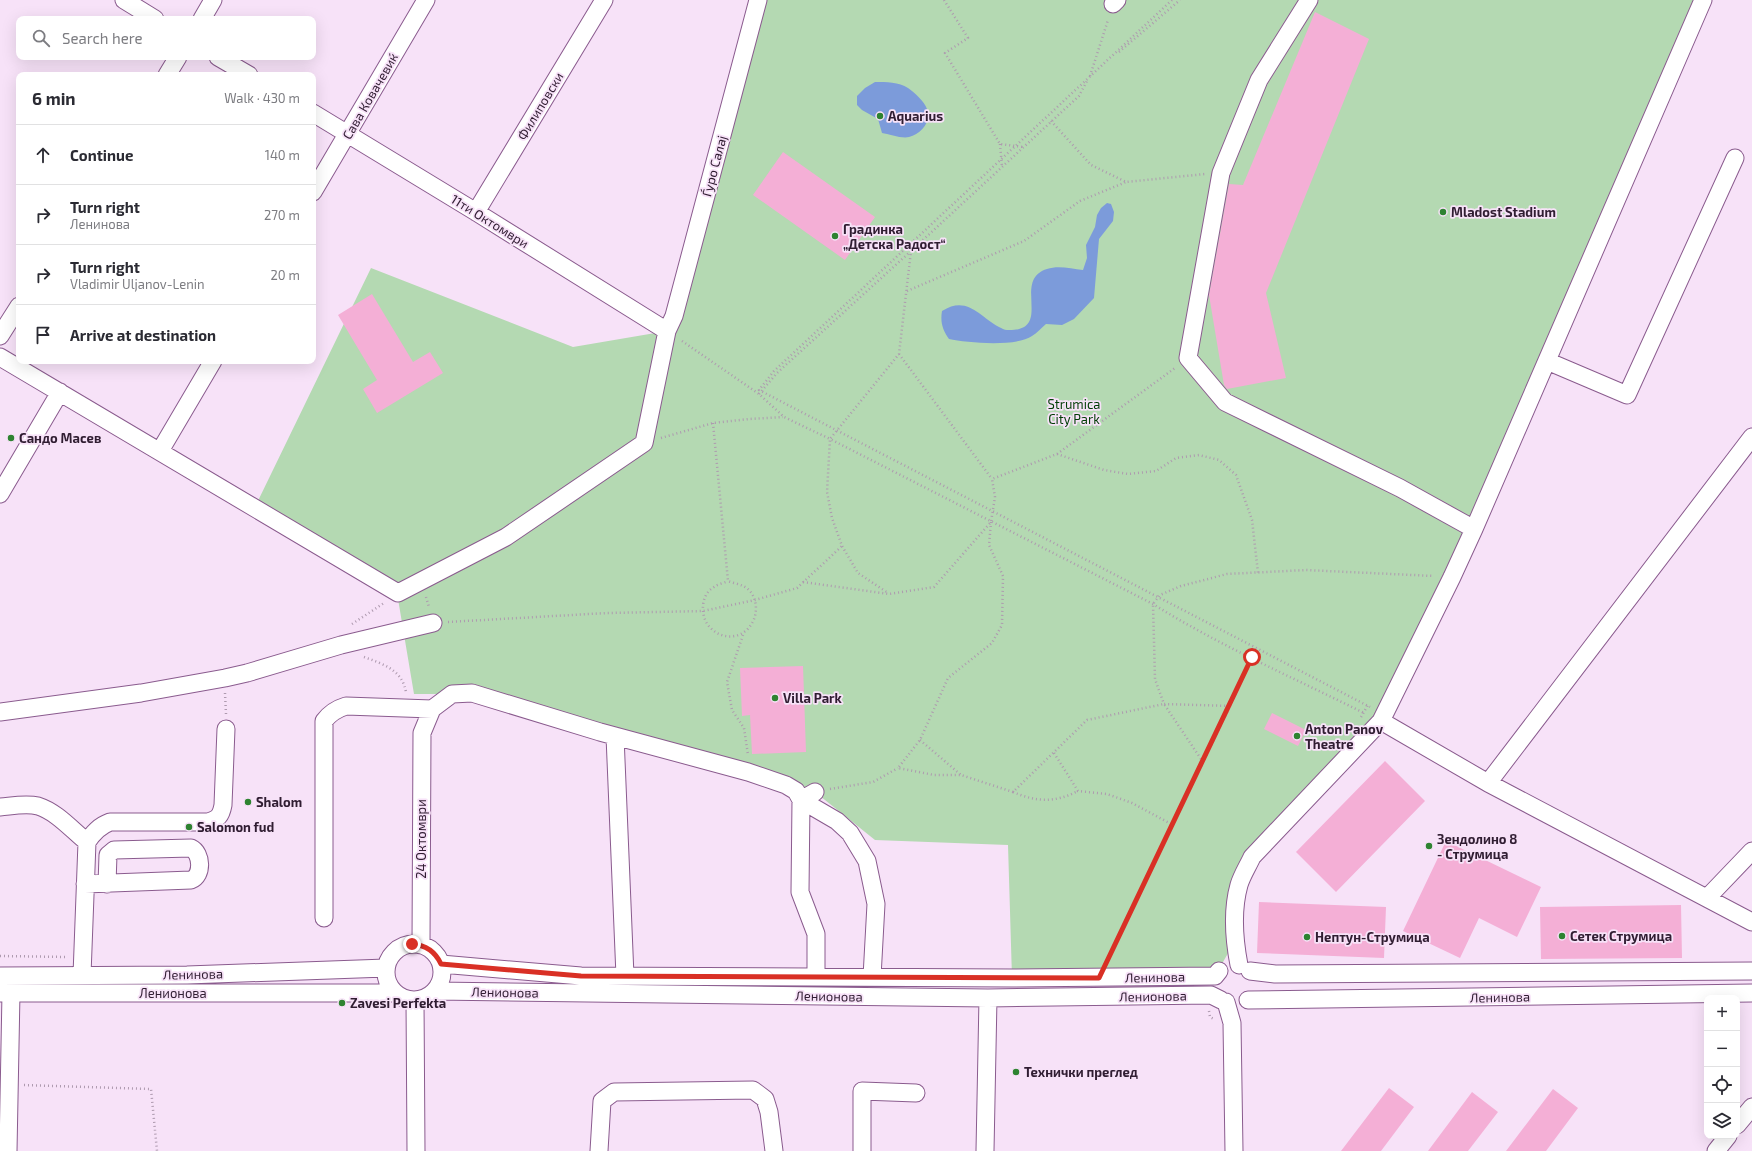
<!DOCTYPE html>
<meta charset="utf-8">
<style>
body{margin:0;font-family:"Exo 2",sans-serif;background:#f7f7f7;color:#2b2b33}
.controls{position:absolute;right:12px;bottom:12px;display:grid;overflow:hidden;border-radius:8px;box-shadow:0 4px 16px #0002}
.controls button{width:36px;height:36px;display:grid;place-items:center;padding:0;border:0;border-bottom:1px solid #e1e1e2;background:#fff;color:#2b2b33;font:20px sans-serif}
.stop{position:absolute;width:12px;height:12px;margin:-9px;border:3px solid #d93025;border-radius:50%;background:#fff}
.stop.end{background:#d93025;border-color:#fff;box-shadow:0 1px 4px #0008}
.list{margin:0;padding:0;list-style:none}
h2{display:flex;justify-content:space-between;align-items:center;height:52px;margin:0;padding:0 16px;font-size:17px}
h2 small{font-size:13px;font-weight:400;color:#7c7c81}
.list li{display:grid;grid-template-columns:26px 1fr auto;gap:12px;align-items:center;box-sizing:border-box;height:60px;padding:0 16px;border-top:1px solid #e1e1e2}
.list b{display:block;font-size:15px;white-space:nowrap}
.list p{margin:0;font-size:13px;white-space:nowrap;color:#7c7c81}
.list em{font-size:13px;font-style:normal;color:#7c7c81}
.icon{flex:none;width:22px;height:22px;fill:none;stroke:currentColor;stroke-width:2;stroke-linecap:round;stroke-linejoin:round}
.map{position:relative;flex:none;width:1752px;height:1151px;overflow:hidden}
.search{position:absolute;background:#fff;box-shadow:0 4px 16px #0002;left:16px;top:16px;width:300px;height:44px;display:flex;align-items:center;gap:10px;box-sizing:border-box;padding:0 14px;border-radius:8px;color:#7c7c81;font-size:15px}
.panel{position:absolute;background:#fff;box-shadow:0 4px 16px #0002;left:16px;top:72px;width:300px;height:292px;border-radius:8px}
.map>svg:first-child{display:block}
.green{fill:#b4d9b2}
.water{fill:#7c9bda}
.building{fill:#f4afd6}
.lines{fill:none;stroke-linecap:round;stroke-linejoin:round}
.minor-casing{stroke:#8a5b8e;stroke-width:19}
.path{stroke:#ae9aaf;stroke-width:2.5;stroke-dasharray:1 3;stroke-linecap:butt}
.minor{stroke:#fff;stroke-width:17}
.route{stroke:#d93025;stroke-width:5}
.poi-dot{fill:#2e8331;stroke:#f7e2f8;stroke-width:1.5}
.labels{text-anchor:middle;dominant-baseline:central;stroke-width:3.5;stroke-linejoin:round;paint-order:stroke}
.street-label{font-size:13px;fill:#301d32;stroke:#f7e2f8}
.poi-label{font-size:13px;font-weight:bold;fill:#301d32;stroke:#f7e2f8;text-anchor:start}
.park-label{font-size:13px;fill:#003d04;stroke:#f7e2f8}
</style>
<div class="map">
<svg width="1752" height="1151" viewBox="0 0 1752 1151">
<rect width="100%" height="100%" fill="#f7e2f8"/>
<path class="green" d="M758 0H1703L1381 721 1252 857 1235 941 1215 976 1012 978 1008 845 875 840 815 792 452 694H414L397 593 255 507 371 268 573 347 667 331Z"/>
<path class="water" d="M875 82C886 82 899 82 908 88 915 93 924 101 927 109 932 121 921 134 909 137 902 139 889 134 882 133L878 119 862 110 857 105V96L865 88Z
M1107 203 1111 204 1114 212 1113 221 1099 239 1094 298 1074 319 1062 325 1046 324C1041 328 1037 333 1032 336 1017 347 967 343 949 339 943 330 940 323 942 311 967 295 979 316 999 327 1002 328 1004 330 1007 330 1055 332 1011 280 1047 269 1059 265 1071 269 1083 270L1087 258 1086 245 1095 227 1097 215 1101 208Z"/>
<path class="building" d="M1315 12 1369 39 1266 293 1286 378 1227 389 1224 385 1209 295 1229 184 1243 185Z
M783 152 875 217 845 260 753 195Z
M372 294 413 362 430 352 443 373 377 413 363 389 377 380 338 315Z
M803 666 806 752 752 754 750 715 742 716 740 668Z
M1272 713 1306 730 1298 746 1264 729Z
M1385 761 1425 801 1336 892 1296 852Z
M1446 841 1541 887 1517 937 1479 918 1460 958 1403 931Z
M1259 902 1386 907 1384 958 1257 953Z
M1681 905 1682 958 1541 959 1540 907Z
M1389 1088 1414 1107 1381 1151H1341Z
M1553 1089 1578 1108 1546 1151H1506Z
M1472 1092 1498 1112 1468 1151H1428Z"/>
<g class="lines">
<g class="minor-casing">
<path id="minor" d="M124 0 155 19
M1309 0 1259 80 1221 173 1188 358 1225 402 1400 488 1474 529
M1113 4 1117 0
M202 19 213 0
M218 57 249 75
M167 75 178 57
M313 113 476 212 667 331
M313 192 426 0
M476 212 604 0
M0 336 19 306
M0 357 398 593 506 537 644 443 667 331 674 316 758 0
M1547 361 1627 395 1735 158
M160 451 213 361
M0 494 60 392
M0 712 141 693 225 678 247 673 341 645 433 623
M1381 721 1488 783 1752 922
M615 736 625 976
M1488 783 1752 437
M815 792 801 800 837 821 850 833 867 861 876 904 872 977
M0 807C12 806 26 803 38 806 57 812 72 830 87 842
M85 884 191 880C203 876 202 853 191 848L114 850 108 855 107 884
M1707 898 1752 851
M324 918V721C330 713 336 709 346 706L432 709
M386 972a28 28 0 1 1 56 0a28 28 0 1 1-56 0Z
M421 945 422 733 432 709 452 694 472 693 600 732 748 772 786 785 796 791 801 800 800 892 816 934V977
M441 964 581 976 1012 978 1215 976 1219 971
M1239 965C1234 939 1232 910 1239 885 1242 875 1248 866 1252 857L1381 721 1452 577 1474 529 1703 0
M1250 971 1275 974 1752 971
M82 975 87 842C93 833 99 826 110 822H208C218 819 221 816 223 805L226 729
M0 976 187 975 386 968
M435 991 988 998 1211 995 1221 1000
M0 993H394
M415 1000 416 1151
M1248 1000 1752 993
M1226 1002 1232 1023 1234 1151
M1737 1125 1752 1107
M8 1151 11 993
M599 1151 602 1101 614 1092 753 1090 765 1099 769 1112 774 1151
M862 1151V1091L916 1093
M985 1151 988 998
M1716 1151 1728 1136"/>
</g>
<path class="path" d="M944 0 968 38 945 53 1000 144 1023 147
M1172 0 774 371 759 390 1370 707
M1119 52 1180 0
M1090 76 1108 20
M1051 121 1091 165 1126 182 1205 174
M1000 144 1002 167
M911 251 1079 96 1088 79
M907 291 1024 241 1080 201 1126 182
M682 341 759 394 784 417 830 439 827 492 832 518 842 546 858 573 888 593
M899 354 992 479
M759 394 777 373 911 251 899 354 830 439 1153 604C1220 646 1294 678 1364 713
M713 423 728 581C733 583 739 584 743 586 757 592 759 612 752 623 743 640 720 641 708 625 700 614 701 594 714 587 718 584 724 583 728 581
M661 438 713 423 749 419 783 417
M1057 454 1104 470 1128 474 1156 471 1176 458 1199 455 1219 460 1236 475 1252 520 1258 573
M991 522 989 545 1003 576 1002 625 992 643 948 678 920 740 898 768 934 775H961L1013 792 1087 720 1164 704 1203 762
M803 582 889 594 934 587 991 522 995 497 992 479 1057 454 1175 368
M426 597 429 607
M448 622 607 613 703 611 755 600 797 588 842 546
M352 624 384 603
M743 635 727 682 732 710 744 728 748 755
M364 657C383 664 403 670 406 693
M225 693 226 714
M1230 706 1252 657
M1361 717 1368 705
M920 740 961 775
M1054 753 1078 791 1107 794 1132 803 1173 825
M830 789 873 782 898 768
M1013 792C1036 802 1055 803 1078 791
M390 954 402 944 406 943
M0 956 67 957
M1107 961 1230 706 1164 704 1155 679 1153 604 1160 595 1181 586 1227 574 1306 570 1434 576
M1209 1011 1210 1017 1214 1019
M24 1085 151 1089 157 1151"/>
<use href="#minor" class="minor"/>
</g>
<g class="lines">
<path class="route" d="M412 944C426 945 435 951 441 964L581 976 1099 978 1252 657"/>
</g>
<g class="poi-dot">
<circle cx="880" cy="116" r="4"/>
<circle cx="1443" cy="212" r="4"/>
<circle cx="835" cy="236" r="4"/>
<circle cx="11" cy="438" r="4"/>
<circle cx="775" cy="698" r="4"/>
<circle cx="1297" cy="736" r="4"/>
<circle cx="248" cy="802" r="4"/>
<circle cx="189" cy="827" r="4"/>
<circle cx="1429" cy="846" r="4"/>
<circle cx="1562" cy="936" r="4"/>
<circle cx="1307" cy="937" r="4"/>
<circle cx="342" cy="1003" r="4"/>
<circle cx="1016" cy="1072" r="4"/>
</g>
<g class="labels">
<g class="street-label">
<text transform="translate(370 96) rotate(-60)">Сава Ковачевиќ</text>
<text transform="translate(540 106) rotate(-59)">Филиповски</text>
<text transform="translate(714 166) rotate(-75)">Ѓуро Салај</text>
<text transform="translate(490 221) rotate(32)">11ти Октомври</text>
<text transform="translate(421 839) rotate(-90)">24 Октомври</text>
<text transform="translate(193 974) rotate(-1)">Ленинова</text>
<text transform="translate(1155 977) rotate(-1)">Ленинова</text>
<text transform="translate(505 992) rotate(1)">Ленионова</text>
<text x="173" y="993">Ленионова</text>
<text transform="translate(829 996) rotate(1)">Ленионова</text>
<text transform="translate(1153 996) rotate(-1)">Ленионова</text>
<text transform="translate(1500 997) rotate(-1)">Ленинова</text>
</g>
<g class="poi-label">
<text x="888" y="116">Aquarius</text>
<text x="1451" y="212">Mladost Stadium</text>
<text x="843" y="229">Градинка<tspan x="843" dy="15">„Детска Радост“</tspan></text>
<text x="19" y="438">Сандо Масев</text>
<text x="783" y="698">Villa Park</text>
<text x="1305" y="729">Anton Panov<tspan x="1305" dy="15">Theatre</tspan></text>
<text x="256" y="802">Shalom</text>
<text x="197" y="827">Salomon fud</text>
<text x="1437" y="839">Зендолино 8<tspan x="1437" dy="15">- Струмица</tspan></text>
<text x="1570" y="936">Сетек Струмица</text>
<text x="1315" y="937">Нептун-Струмица</text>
<text x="350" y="1003">Zavesi Perfekta</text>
<text x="1024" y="1072">Технички преглед</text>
</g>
<g class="park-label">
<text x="1074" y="404">Strumica<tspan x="1074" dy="15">City Park</tspan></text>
</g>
</g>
</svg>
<div class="controls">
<button>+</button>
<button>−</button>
<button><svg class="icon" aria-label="locate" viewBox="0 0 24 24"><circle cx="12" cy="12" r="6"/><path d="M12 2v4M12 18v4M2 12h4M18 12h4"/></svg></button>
<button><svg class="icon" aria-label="layers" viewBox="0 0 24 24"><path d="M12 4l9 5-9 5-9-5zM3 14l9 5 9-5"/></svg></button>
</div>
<div class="stop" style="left:1252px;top:657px"></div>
<div class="stop end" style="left:412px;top:944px"></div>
<div class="search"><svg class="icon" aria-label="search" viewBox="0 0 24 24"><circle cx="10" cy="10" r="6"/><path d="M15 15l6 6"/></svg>Search here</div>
<section class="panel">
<h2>6 min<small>Walk · 430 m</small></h2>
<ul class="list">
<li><svg class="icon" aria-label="ahead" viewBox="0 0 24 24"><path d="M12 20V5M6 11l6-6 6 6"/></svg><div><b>Continue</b></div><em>140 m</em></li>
<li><svg class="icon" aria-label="right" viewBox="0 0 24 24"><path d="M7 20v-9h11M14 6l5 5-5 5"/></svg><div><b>Turn right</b><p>Ленинова</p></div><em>270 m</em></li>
<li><svg class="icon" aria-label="right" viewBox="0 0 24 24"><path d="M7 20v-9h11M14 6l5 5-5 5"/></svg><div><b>Turn right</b><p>Vladimir Uljanov-Lenin</p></div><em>20 m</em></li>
<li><svg class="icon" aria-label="arrive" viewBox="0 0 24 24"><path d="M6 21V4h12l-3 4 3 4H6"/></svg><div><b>Arrive at destination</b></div></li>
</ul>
</section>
</div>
